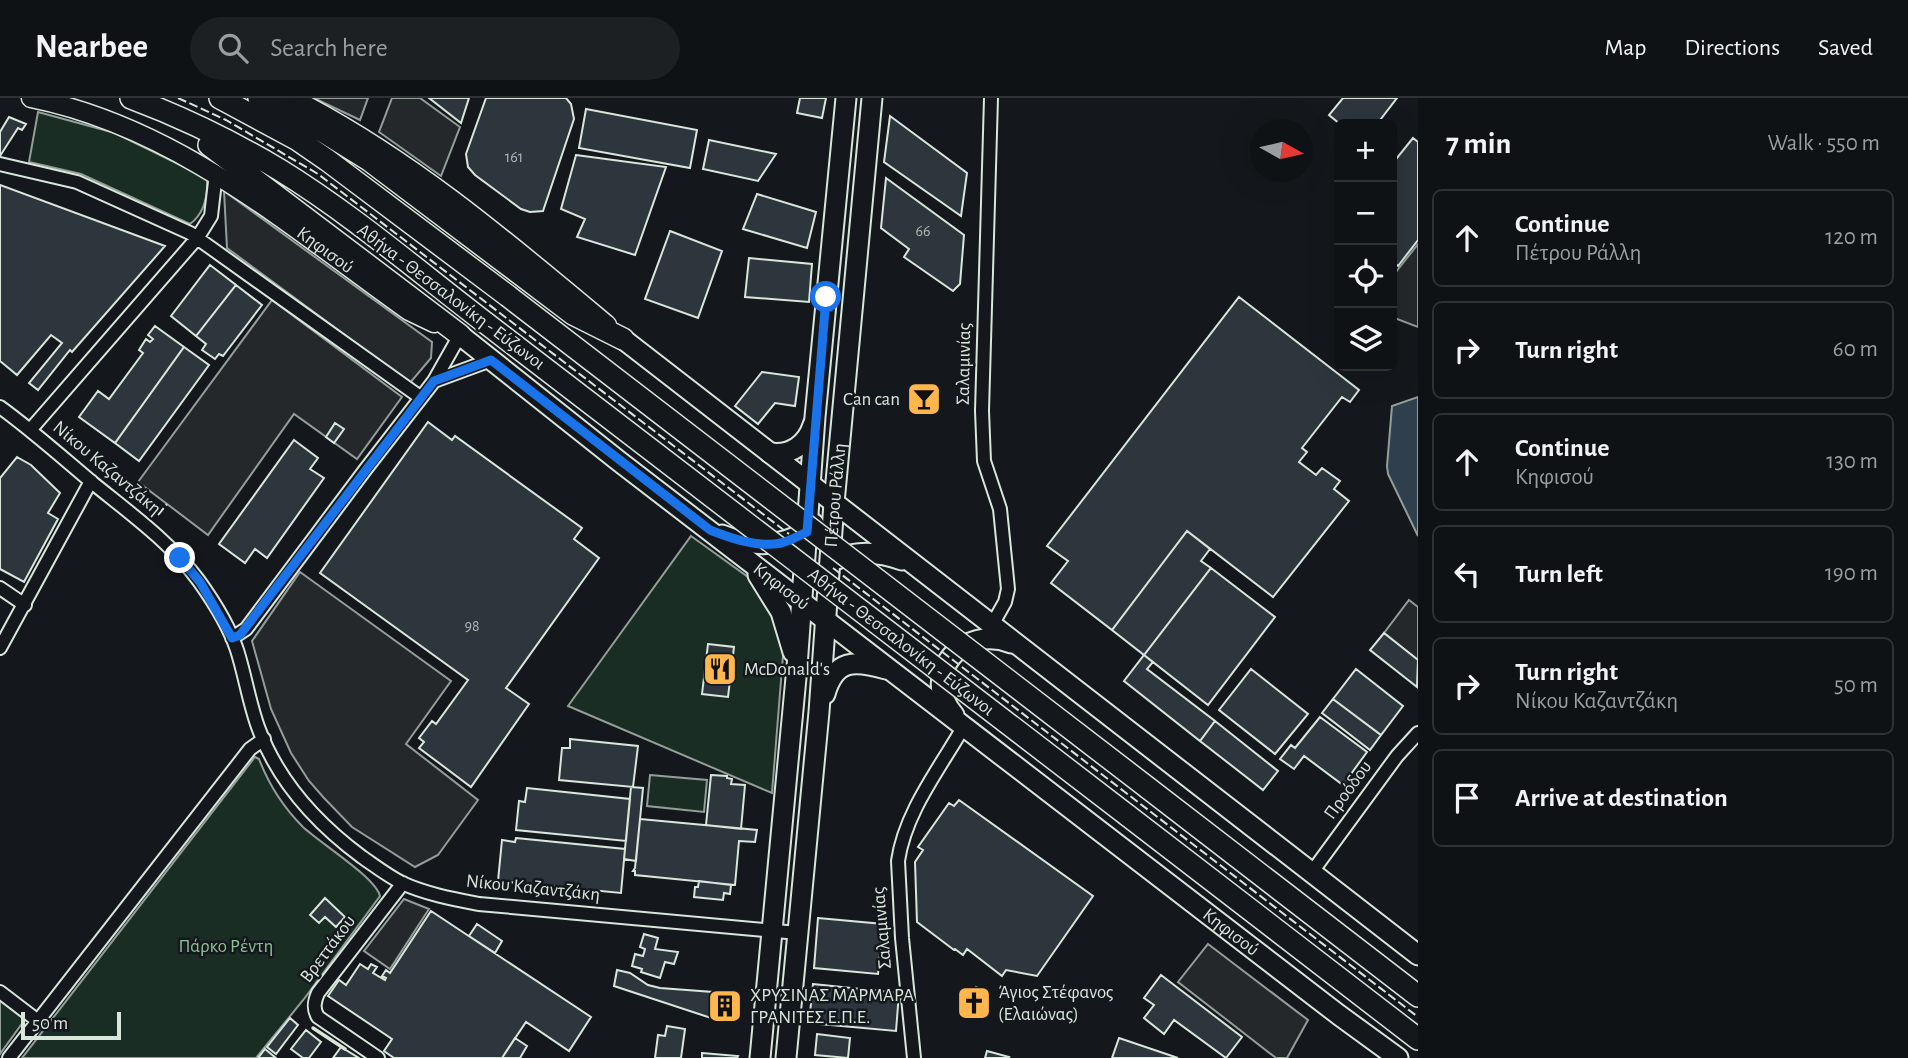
<!DOCTYPE html>
<meta charset="utf-8">
<style>
body{margin:0;font-family:"Alegreya Sans",sans-serif;background:#1d2022;color:#f1f3f6}
.controls{position:absolute;right:21px;top:21px;display:grid;overflow:hidden;border-radius:10px;box-shadow:0 7px 28px #0002}
.controls button{width:63px;height:63px;display:grid;place-items:center;padding:0;border:0;border-bottom:2px solid #2f3234;background:#0f1215;color:#f1f3f6;font:35px sans-serif}
.compass{position:absolute;left:1250px;top:21px;width:63px;height:63px;border-radius:50%;background:#0f1215;box-shadow:0 7px 28px #0002;rotate:98deg}
.scale{position:absolute;left:21px;bottom:18px;width:100px;box-sizing:border-box;padding-left:7px;border:4px solid #d8e6dc;border-top:0;font-size:19px;line-height:24px;white-space:nowrap;color:#d8e6dc;-webkit-text-stroke:5px #14181c;paint-order:stroke}
.stop{position:absolute;width:21px;height:21px;margin:-16px;border:5px solid #1a73e8;border-radius:50%;background:#fff}
.stop.end{background:#1a73e8;border-color:#fff;box-shadow:0 2px 7px #0008}
.list{margin:0;padding:0;list-style:none}
h2{display:flex;justify-content:space-between;align-items:center;height:91px;margin:0;padding:0 28px;font-size:30px}
h2 small{font-size:23px;font-weight:400;color:#9b9ea0}
.list li{display:grid;grid-template-columns:46px 1fr auto;gap:21px;align-items:center;box-sizing:border-box;height:98px;margin:0 14px 14px;padding:0 14px;border:2px solid #2f3234;border-radius:10px}
.list b{display:block;font-size:26px;white-space:nowrap}
.list p{margin:0;font-size:23px;white-space:nowrap;color:#9b9ea0}
.list em{font-size:23px;font-style:normal;color:#9b9ea0}
.icon{flex:none;width:38px;height:38px;fill:none;stroke:currentColor;stroke-width:2;stroke-linecap:round;stroke-linejoin:round}
.map{position:relative;flex:none;width:1418px;height:960px;overflow:hidden}
header{display:flex;align-items:center;gap:42px;box-sizing:border-box;height:98px;padding:0 35px;background:#0f1215;border-bottom:2px solid #2f3234}
header strong{font-size:33px}
nav{display:flex;gap:38px;margin-inline-start:auto;font-size:24px}
.search{width:490px;height:63px;background:#1d2022;display:flex;align-items:center;gap:18px;box-sizing:border-box;padding:0 24px;border-radius:38px;color:#9b9ea0;font-size:26px}
main{display:flex}
aside{flex:1;background:#0f1215}
.map>svg:first-child{display:block}
.green{fill:#1a2d24;stroke:#939e99;stroke-width:2}
.parking{fill:#24282b;stroke:#939e99;stroke-width:2}
.water{fill:#2f3f4d;stroke:#939e99;stroke-width:2}
.building{fill:#2c363c;stroke:#d8e6dc;stroke-width:2}
.lines{fill:none;stroke-linecap:round;stroke-linejoin:round}
.street-casing{stroke:#d8e6dc;stroke-width:16}
.secondary-casing{stroke:#d8e6dc;stroke-width:21}
.primary-casing{stroke:#d8e6dc;stroke-width:23}
.highway-casing{stroke:#d8e6dc;stroke-width:24}
.street{stroke:#14181c;stroke-width:12}
.secondary{stroke:#14181c;stroke-width:18}
.primary{stroke:#14181c;stroke-width:19}
.highway{stroke:#14181c;stroke-width:21}
.highway-bridge-casing{stroke:#d8e6dc;stroke-width:24;stroke-linecap:butt}
.highway-bridge{stroke:#14181c;stroke-width:21}
.fence{stroke:#d8e6dc;stroke-width:2;stroke-dasharray:9 3.5;stroke-linecap:butt}
.wall{stroke:#d8e6dc;stroke-width:3.5}
.route{stroke:#1a73e8;stroke-width:9}
.labels{text-anchor:middle;dominant-baseline:central;stroke-width:5;stroke-linejoin:round;paint-order:stroke}
.number-label{font-size:16px;fill:#adbab4}
.street-label{font-size:19px;fill:#d8e6dc;stroke:#14181c}
.poi-label{font-size:19px;fill:#d8e6dc;stroke:#14181c;text-anchor:start}
.park-label{font-size:19px;fill:#8ac095;stroke:#14181c}
</style>
<header>
<strong>Nearbee</strong>
<div class="search"><svg class="icon" aria-label="search" viewBox="0 0 24 24"><circle cx="10" cy="10" r="6"/><path d="M15 15l6 6"/></svg>Search here</div>
<nav><a>Map</a><a>Directions</a><a>Saved</a></nav>
</header>
<main>
<div class="map">
<svg width="1418" height="960" viewBox="0 0 1418 960">
<rect width="100%" height="100%" fill="#14181c"/>
<path class="green" d="M38 14 115 35 207 80C208 98 205 115 190 126L81 76 29 64Z
M691 438 748 479 767 504 784 545 772 695 568 608Z
M255 659 259 661C269 687 283 709 303 729 320 745 375 779 380 798L304 901 256 960H22Z
M650 677 707 682 704 714 647 708Z
M0 900 26 920 0 956Z"/>
<path class="parking" d="M314 0H368L360 22Z
M392 0H420L460 29 441 78 379 34Z
M224 93 432 244 431 260 410 285 227 150Z
M1418 146V229L1392 219V179Z
M272 202 402 299 357 361 294 316 208 437 138 384Z
M300 474 451 583 406 646 478 702 438 757 415 769 352 729 324 700 309 683 291 655 271 611 252 543Z
M1409 502 1418 509V562L1384 535Z
M404 801 429 811 390 871 364 853Z
M1208 846 1308 922 1287 960H1276L1178 884Z"/>
<path class="water" d="M1418 299V438L1388 376 1387 368 1392 308Z"/>
<path class="building" d="M429 0H469L461 25Z
M486 0H566L571 6 574 21 543 113 530 114 521 111 475 77 468 69 466 56Z
M800 0H826L822 20 797 15Z
M1343 0H1397L1377 26H1340L1329 17Z
M586 11 697 32 690 70 579 50Z
M890 18 967 75 961 118 884 64Z
M9 19 26 26 22 32 18 30 0 58V34Z
M1413 40 1418 44V142L1398 168 1392 163V66Z
M709 42 776 56 758 83 703 71Z
M576 57 666 69 635 157 577 139 585 121 561 111Z
M886 80 964 137 960 186 953 193 904 159 909 151 881 130Z
M0 87 165 148 72 254 70 252 38 292 29 285 62 245 51 237 17 277 0 263Z
M757 96 816 114 807 150 743 131Z
M670 133 722 153 698 220 645 201Z
M749 160 812 166 809 204 745 199Z
M210 167 236 187 196 238 171 218Z
M236 187 262 207 223 258 219 256 215 261 202 252 206 246 196 238Z
M1239 199 1359 292 1350 304 1342 299 1302 350 1307 354 1299 364 1316 377 1322 370 1340 383 1334 391 1349 403 1273 499 1187 433 1112 532 1051 485 1068 463 1047 448Z
M155 228 184 249 115 345 79 319 98 293 109 301 143 255 139 252 146 241 150 244 153 241 148 237Z
M184 249 209 267 139 363 115 345Z
M762 274 799 279 795 308 775 305 758 326 735 308Z
M428 324 452 342 455 338 582 430 574 441 599 460 506 590 529 606 471 689 419 650 424 644 419 640 432 623 436 626 468 582 320 475Z
M335 325 344 331 334 345 326 339Z
M294 342 318 360 310 371 324 380 267 460 255 451 245 465 219 446Z
M17 359 31 367 60 395 48 415 58 421 24 484 0 471V380Z
M1187 433 1210 451 1201 463 1211 470 1144 557 1112 532Z
M1211 470 1275 519 1208 607 1144 557Z
M1384 535 1418 562 1417 589 1370 552Z
M708 546 734 549 728 599 702 596Z
M1144 557 1153 564 1147 571 1215 623 1200 643 1124 583Z
M1251 571 1308 616 1275 656 1219 612Z
M1356 571 1403 608 1381 637 1333 601Z
M1333 601 1381 637 1370 652 1322 615Z
M1320 619 1367 654 1343 687 1304 658 1294 671 1280 661 1291 647 1295 650Z
M1215 623 1278 673 1263 692 1200 643Z
M570 641 638 648 633 689 559 682 562 650H570Z
M711 677 727 678V680L732 681 731 686 745 687 741 731 706 727Z
M631 689 643 690 636 763 624 761Z
M527 690 630 701 626 743 516 732 519 703 525 704Z
M959 702 1093 798 1037 878 1006 872 1002 878 967 851 963 857 955 851 954 852 917 824 915 764 923 752 918 749 949 705 954 708Z
M640 721 757 732 755 744 739 743 735 787 635 777V773H633L635 770Z
M516 740 625 751 621 795 498 783 502 742 515 744Z
M699 783 731 787 730 796 724 795 723 802 694 799 695 789H698Z
M325 800 345 819 336 829 325 819 319 825 310 817Z
M431 813 591 919 569 953 526 924 502 960H394L384 953 392 941 328 898 339 882 346 887 360 866 368 871 371 866 377 869 373 875 385 882 386 880 382 878 386 872 390 875Z
M818 820 883 826 878 876 814 870Z
M477 826 502 843 495 855 469 838Z
M644 836 658 840 655 851 678 854 674 866 665 864 660 880 641 874 642 871 632 868 635 856 643 858 645 851 640 849Z
M617 872 630 875 648 887 660 890 713 894 711 920 614 888Z
M1161 877 1242 939 1226 960 1174 922 1164 936 1144 920 1154 907 1144 900Z
M813 886 899 895 896 933 809 925Z
M976 889 986 894 973 920 963 915Z
M714 896 737 898 735 920 713 918Z
M290 920 298 927 276 956 267 949Z
M667 928 685 931 681 960H655L658 937 665 938Z
M306 932 321 944 309 960H303L291 951Z
M817 936 850 940 848 960 815 957Z
M515 940 527 948 520 960H502Z
M1119 940 1178 960H1112Z
M341 949 359 960H333Z
M265 951 276 960H258Z
M987 953 1009 959 1008 960H985Z
M702 955 738 958 737 960H702Z"/>
<g class="lines">
<g class="street-casing">
<path id="street" d="M991 0 982 313 984 363 1000 411 1008 491 1005 504 992 527
M0 66 77 84 190 135 420 299
M434 283 491 262
M0 309C33 333 63 360 94 386 131 416 170 444 199 483 214 504 229 528 237 552 245 577 249 604 258 629 278 684 316 725 362 759 375 768 388 778 402 785 426 796 453 801 479 806L798 835
M31 331 198 139 211 118 216 75
M0 490 25 507
M232 540 246 531 365 372 434 283 460 237
M0 550 91 383
M1312 774 1397 658 1418 635
M0 894 38 923
M9 960 250 651 264 641
M378 960 318 919C313 911 314 904 318 895L403 785
M914 960 902 840 898 763C905 714 940 670 964 628"/>
</g>
<g class="secondary-casing">
<g id="secondary">
<path id="s1" d="M31 0C177 29 291 129 409 213L434 225"/>
<path d="M292 0C408 59 508 144 607 227"/>
</g>
</g>
<g class="primary-casing">
<g id="primary">
<path id="s2" d="M460 237 620 364 1339 917 1398 960"/>
<path d="M623 241 1418 857"/>
<path d="M770 355C791 358 807 346 813 327"/>
<path d="M722 437C753 450 789 450 814 426"/>
<path d="M837 461C859 452 880 454 902 462"/>
<path d="M758 477 781 514 793 554"/>
<path d="M825 596C835 561 854 562 886 571"/>
<path d="M954 617C919 577 962 526 1011 545"/>
<path d="M760 960 797 569 815 319 846 0"/>
<path id="s3" d="M786 960 819 614 834 405 872 0"/>
</g>
</g>
<g class="highway-casing">
<path id="highway" d="M131 0C182 19 233 44 280 72 353 117 419 174 487 226
M220 0 298 42 327 62 508 198
M259 0 311 26 369 62 573 216 623 241
M209 47 460 237
M1148 690 1418 898
M1127 717 1418 941"/>
</g>
<use href="#street" class="street"/>
<use href="#secondary" class="secondary"/>
<use href="#primary" class="primary"/>
<use href="#highway" class="highway"/>
<g class="highway-bridge-casing">
<g id="highway-bridge">
<path d="M508 198 1148 690"/>
<path id="s4" d="M487 226 1127 717"/>
</g>
</g>
<use href="#highway-bridge" class="highway-bridge"/>
<path class="fence" d="M178 0 226 22 318 76 789 436
M158 417 167 406
M833 470 1418 919"/>
<path class="wall" d="M313 930 345 951"/>
</g>
<g class="lines">
<path class="route" d="M180 460 200 484 232 540 240 537 434 283 491 262 710 432C730 440 758 450 781 445 790 443 798 438 807 434L826 199"/>
</g>
<defs>
<g id="bar-square" transform="scale(1.75)"><rect x="-9" y="-9" width="18" height="18" rx="4" fill="#ffb74d" stroke="#14181c"/><path d="M-6-5H6L.8 .8V4.5H3.5V6h-7V4.5H-.8V.8Z" fill="#111"/></g>
<g id="restaurant-square" transform="scale(1.75)"><rect x="-9" y="-9" width="18" height="18" rx="4" fill="#ffb74d" stroke="#14181c"/><path d="M-5-6h1v4h1v-4h1v4h1v-4h1v5L-1.5 .5V6h-2V.5L-5-1ZM5-6V6H3V1.5H1.5Q1.5-4 5-6Z" fill="#111"/></g>
<g id="church-square" transform="scale(1.75)"><rect x="-9" y="-9" width="18" height="18" rx="4" fill="#ffb74d" stroke="#14181c"/><path d="M-1.2-6h2.4v3.5h3.3v2.4h-3.3V6h-2.4V-.1h-3.3v-2.4h3.3Z" fill="#111"/></g>
<g id="building-square" transform="scale(1.75)"><rect x="-9" y="-9" width="18" height="18" rx="4" fill="#ffb74d" stroke="#14181c"/><path d="M-4-6H4V6H1V3H-1V6H-4ZM-2.5-4.3h1.7v1.8h-1.7ZM.8-4.3h1.7v1.8H.8ZM-2.5-1h1.7V.8h-1.7ZM.8-1h1.7V.8H.8Z" fill="#111"/></g>
</defs>
<g fill-rule="evenodd">
<use href="#bar-square" x="924" y="301"/>
<use href="#restaurant-square" x="720" y="571"/>
<use href="#church-square" x="974" y="905"/>
<use href="#building-square" x="725" y="908"/>
</g>
<g class="labels">
<g class="number-label">
<text x="514" y="59">161</text>
<text x="923" y="133">66</text>
<text x="472" y="528">98</text>
</g>
<g class="street-label">
<text stroke="none"><textPath href="#s1" startOffset="334">Κηφισού</textPath></text>
<text transform="translate(451 199) rotate(37)">Αθήνα - Θεσσαλονίκη - Εύζωνοι</text>
<text transform="translate(964 266) rotate(-89)">Σαλαμινίας</text>
<text transform="translate(107 370) rotate(40)">Νίκου Καζαντζάκη</text>
<text stroke="none"><textPath href="#s3" startOffset="565">Πέτρου Ράλλη</textPath></text>
<text stroke="none"><textPath href="#s2" startOffset="408">Κηφισού</textPath></text>
<text stroke="none"><textPath href="#s4" startOffset="522">Αθήνα - Θεσσαλονίκη - Εύζωνοι</textPath></text>
<text transform="translate(1348 692) rotate(-54)">Προόδου</text>
<text transform="translate(533 790) rotate(6)">Νίκου Καζαντζάκη</text>
<text transform="translate(882 830) rotate(-95)">Σαλαμινίας</text>
<text stroke="none"><textPath href="#s2" startOffset="975">Κηφισού</textPath></text>
<text transform="translate(328 851) rotate(-53)">Βρεττάκου</text>
</g>
<g class="poi-label">
<text x="900" y="301" text-anchor="end">Can can</text>
<text x="744" y="571">McDonald's</text>
<text x="998" y="894">Άγιος Στέφανος<tspan x="998" dy="22">(Ελαιώνας)</tspan></text>
<text x="750" y="897">ΧΡΥΣΙΝΑΣ ΜΑΡΜΑΡΑ<tspan x="750" dy="22">ΓΡΑΝΙΤΕΣ Ε.Π.Ε.</tspan></text>
</g>
<g class="park-label">
<text x="226" y="848">Πάρκο Ρέντη</text>
</g>
</g>
</svg>
<div class="controls">
<button>+</button>
<button>−</button>
<button><svg class="icon" aria-label="locate" viewBox="0 0 24 24"><circle cx="12" cy="12" r="6"/><path d="M12 2v4M12 18v4M2 12h4M18 12h4"/></svg></button>
<button><svg class="icon" aria-label="layers" viewBox="0 0 24 24"><path d="M12 4l9 5-9 5-9-5zM3 14l9 5 9-5"/></svg></button>
</div>
<svg class="compass" viewBox="-18 -18 36 36"><path d="M0-13l5 13h-10z" fill="#e53935"/><path d="M0 13l5-13h-10z" fill="#9b9ea0"/></svg>
<div class="scale">50 m</div>
<div class="stop" style="left:826px;top:199px"></div>
<div class="stop end" style="left:180px;top:460px"></div>
</div>
<aside>
<h2>7 min<small>Walk · 550 m</small></h2>
<ul class="list">
<li><svg class="icon" aria-label="ahead" viewBox="0 0 24 24"><path d="M12 20V5M6 11l6-6 6 6"/></svg><div><b>Continue</b><p>Πέτρου Ράλλη</p></div><em>120 m</em></li>
<li><svg class="icon" aria-label="right" viewBox="0 0 24 24"><path d="M7 20v-9h11M14 6l5 5-5 5"/></svg><div><b>Turn right</b></div><em>60 m</em></li>
<li><svg class="icon" aria-label="ahead" viewBox="0 0 24 24"><path d="M12 20V5M6 11l6-6 6 6"/></svg><div><b>Continue</b><p>Κηφισού</p></div><em>130 m</em></li>
<li><svg class="icon" aria-label="left" viewBox="0 0 24 24"><path d="M17 20v-9H6M10 6l-5 5 5 5"/></svg><div><b>Turn left</b></div><em>190 m</em></li>
<li><svg class="icon" aria-label="right" viewBox="0 0 24 24"><path d="M7 20v-9h11M14 6l5 5-5 5"/></svg><div><b>Turn right</b><p>Νίκου Καζαντζάκη</p></div><em>50 m</em></li>
<li><svg class="icon" aria-label="arrive" viewBox="0 0 24 24"><path d="M6 21V4h12l-3 4 3 4H6"/></svg><div><b>Arrive at destination</b></div></li>
</ul>
</aside>
</main>
